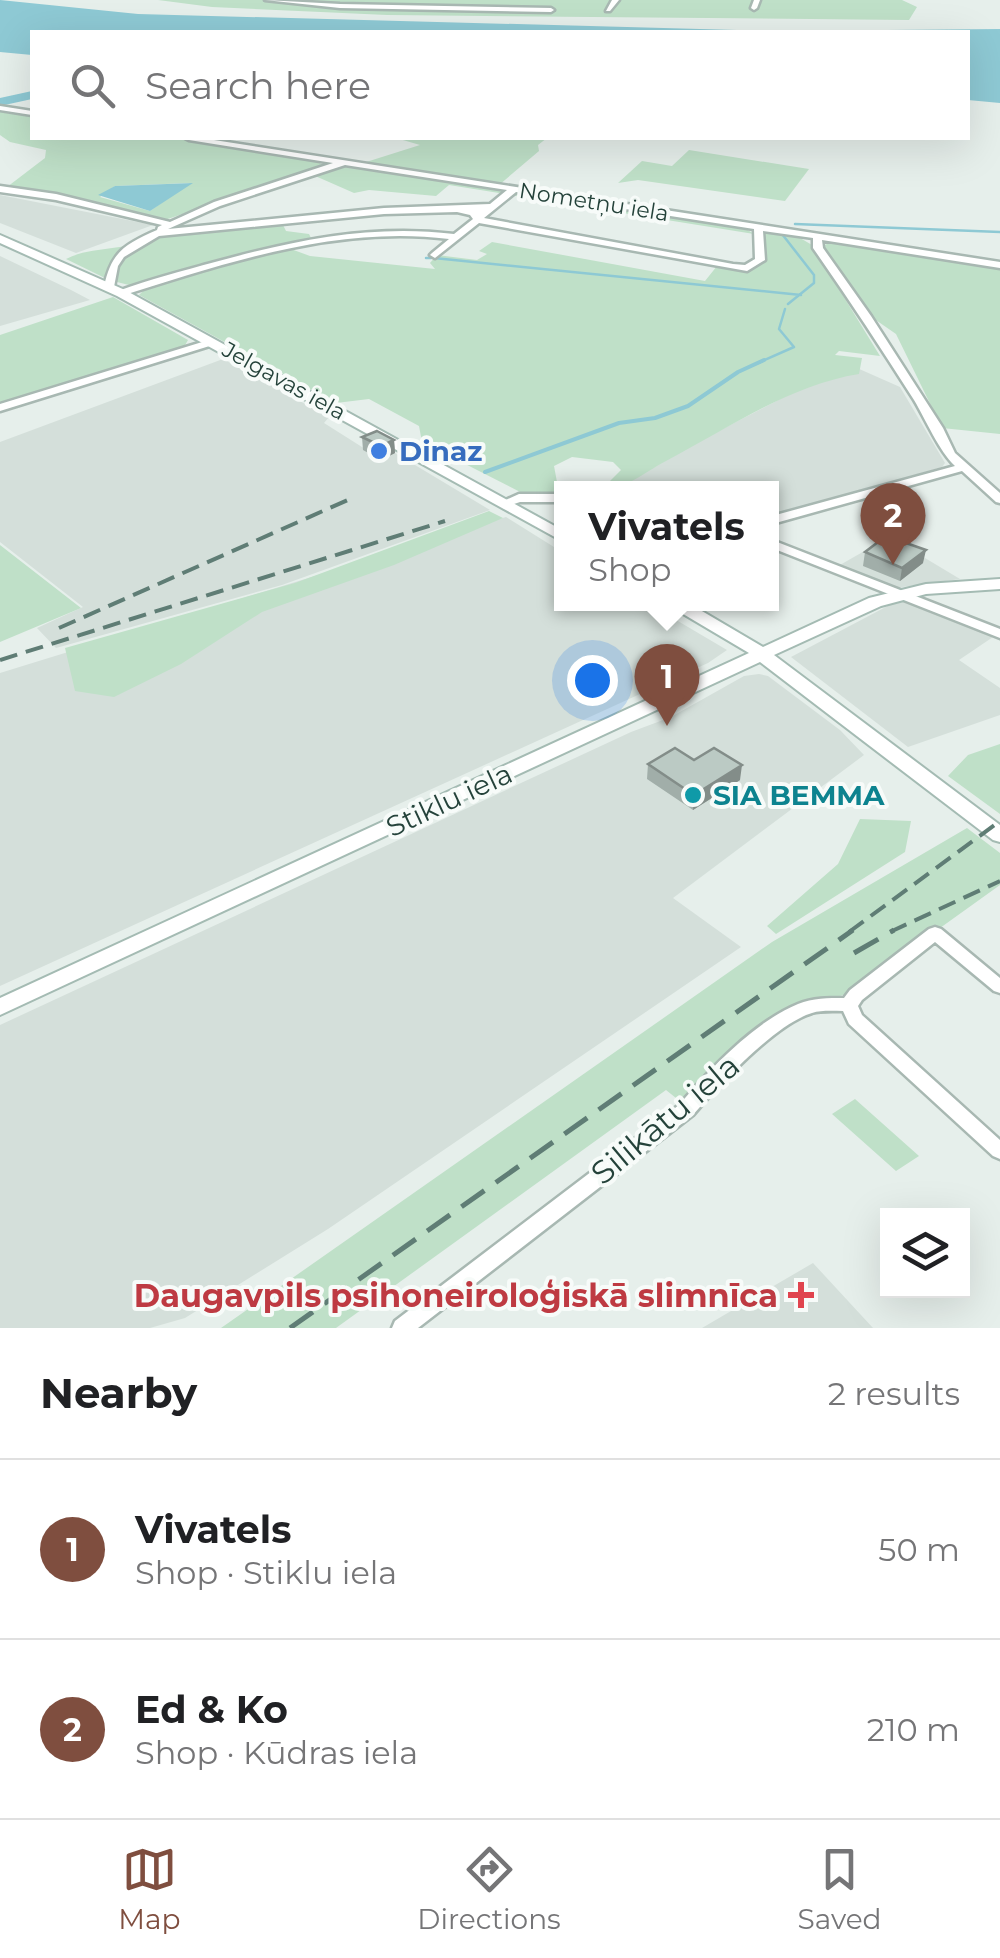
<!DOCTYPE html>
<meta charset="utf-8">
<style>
body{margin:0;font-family:Montserrat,sans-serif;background:#f2f2f2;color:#202124}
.controls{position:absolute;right:30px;bottom:30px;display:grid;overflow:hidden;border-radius:0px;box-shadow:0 10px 40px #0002}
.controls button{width:90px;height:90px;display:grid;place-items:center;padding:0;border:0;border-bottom:2px solid #e0e0e0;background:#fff;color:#202124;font:50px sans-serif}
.you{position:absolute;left:592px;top:680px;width:35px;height:35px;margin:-25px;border:8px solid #fff;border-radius:50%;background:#1a73e8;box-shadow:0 0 0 15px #1a73e833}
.badge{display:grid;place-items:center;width:65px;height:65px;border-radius:50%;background:#7f4e3f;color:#fff;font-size:32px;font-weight:700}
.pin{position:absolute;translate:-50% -82px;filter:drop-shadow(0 2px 5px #0008)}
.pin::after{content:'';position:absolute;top:52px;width:35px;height:30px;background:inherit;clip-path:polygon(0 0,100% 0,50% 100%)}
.popup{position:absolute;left:554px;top:481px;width:225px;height:130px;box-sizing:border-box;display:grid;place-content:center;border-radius:0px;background:#fff;filter:drop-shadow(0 2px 8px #0005);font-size:32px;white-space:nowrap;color:#757577}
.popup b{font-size:38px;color:#202124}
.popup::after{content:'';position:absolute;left:50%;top:100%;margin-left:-20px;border:20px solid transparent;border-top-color:#fff}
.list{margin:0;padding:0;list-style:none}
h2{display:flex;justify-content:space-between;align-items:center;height:130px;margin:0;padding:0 40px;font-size:42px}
h2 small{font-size:32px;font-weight:400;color:#757577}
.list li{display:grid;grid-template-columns:65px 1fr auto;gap:30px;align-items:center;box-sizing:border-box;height:180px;padding:0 40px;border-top:2px solid #e0e0e0}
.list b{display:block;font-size:38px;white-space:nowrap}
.list p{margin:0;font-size:32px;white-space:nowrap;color:#757577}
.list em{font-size:32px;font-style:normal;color:#757577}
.icon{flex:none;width:55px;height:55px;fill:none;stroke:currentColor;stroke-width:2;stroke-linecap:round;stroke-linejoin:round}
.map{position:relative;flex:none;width:1000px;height:1328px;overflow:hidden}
.search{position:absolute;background:#fff;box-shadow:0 10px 40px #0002;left:30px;right:30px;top:30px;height:110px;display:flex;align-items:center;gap:25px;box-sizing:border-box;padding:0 35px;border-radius:0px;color:#757577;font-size:38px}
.sheet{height:490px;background:#fff}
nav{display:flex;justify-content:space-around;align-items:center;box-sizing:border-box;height:140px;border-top:2px solid #e0e0e0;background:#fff;font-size:28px;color:#757577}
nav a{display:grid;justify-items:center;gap:5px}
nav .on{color:#7f4e3f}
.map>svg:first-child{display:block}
.built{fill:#d4dfda}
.green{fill:#bfe0c8;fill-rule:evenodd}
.water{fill:#8ec9d4}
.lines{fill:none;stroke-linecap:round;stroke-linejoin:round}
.stream-far1{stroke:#8ec9d4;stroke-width:2.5}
.stream{stroke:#8ec9d4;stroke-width:4}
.river{fill:#8ec9d4;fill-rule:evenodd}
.street-casing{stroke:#a8b8b2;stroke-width:5}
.secondary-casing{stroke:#a4bbb3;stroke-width:4}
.street{fill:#fff;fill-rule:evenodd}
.secondary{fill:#fff;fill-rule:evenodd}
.rail-far1{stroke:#5f7d75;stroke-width:4;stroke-dasharray:18 9;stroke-linecap:butt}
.rail{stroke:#5f7d75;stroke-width:5;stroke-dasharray:28 14;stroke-linecap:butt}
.wall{fill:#a1aea9}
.shaded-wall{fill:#838d89}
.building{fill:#bbcac4;stroke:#838d89;stroke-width:2.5}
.shop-dot{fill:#3f7fe0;stroke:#f7fbf9;stroke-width:4}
.culture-dot{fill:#0f9aa8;stroke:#f7fbf9;stroke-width:4}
.health-dot{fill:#e0444e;stroke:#f7fbf9;stroke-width:4}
.labels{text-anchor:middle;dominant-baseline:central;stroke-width:8;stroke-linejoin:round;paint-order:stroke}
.far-street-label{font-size:22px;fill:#24423a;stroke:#f7fbf9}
.shop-label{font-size:28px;font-weight:bold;fill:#366cbe;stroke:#f7fbf9;text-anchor:start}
.culture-label{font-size:28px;font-weight:bold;fill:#0d838f;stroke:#f7fbf9;text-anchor:start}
.street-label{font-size:28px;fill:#24423a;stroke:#f7fbf9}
.near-street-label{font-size:32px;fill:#24423a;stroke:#f7fbf9}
.near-health-label{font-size:32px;font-weight:bold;fill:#be3a42;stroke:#f7fbf9;text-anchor:end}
</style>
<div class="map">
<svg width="1000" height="1328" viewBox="0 0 1000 1328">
<rect width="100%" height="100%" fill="#e6efeb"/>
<path class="built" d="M0 195 153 225 76 253 0 223Z
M0 256 71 290 90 300 0 326Z
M223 359 329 417 324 423 381 459 395 453 490 510 282 585 56 648 37 628 83 607 0 542V442Z
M848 364 900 387 945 463 942 467 772 516V488H620L649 467Z
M506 517 562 552V604H649L727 650 708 663 0 986V673Z
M887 538 925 558 960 579 895 588 840 565Z
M899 600 993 637 959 660 1000 688V715L908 747 791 657Z
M759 674 768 676 840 730 864 755 673 898 741 947 328 1229 185 1318 150 1328H0V1025L631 732 671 717 744 676Z
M813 1263 873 1328H702Z"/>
<path class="green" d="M158 0H902L917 7 909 20 387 15 212 7Z
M0 110 32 115V138H175L319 161 322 166 162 221 7 187 45 158 46 150 10 142 0 135ZM190 183 150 211 100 197 115 186Z
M396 138H547L538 145 539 151 499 185 363 163 420 145Z
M689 150 809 169 785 201 638 180 618 183 642 161 672 166Z
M340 165 743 227 754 234 449 185 436 196 369 190 354 193 313 175Z
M282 223 286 231 309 234 311 238 280 245 310 256 435 269 430 263 437 255 477 260 487 254 479 251 492 242 705 281 717 266 742 270 756 267 765 253 763 233 795 235 812 245 880 356 839 351 835 355 862 358 859 374C790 385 727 429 666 461 643 473 629 488 603 488L621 470 613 462 572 457 554 466 557 482 565 488H562V496L526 495 422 442 419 426 369 399 336 403 139 295 145 289 109 280 66 259C93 245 128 252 154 236Z
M835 241 1000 268V434L942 428 896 334 870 316 822 250V246Z
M113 297 188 340 184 347 0 404V335Z
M489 511 503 518 394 565 262 612 181 664 114 697 75 691 65 648 295 583Z
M0 545 81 608 0 642Z
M1000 744V814L948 776 968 755Z
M860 819 911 821 905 852 776 934 767 926 838 864Z
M967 828 1000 853V885L848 994 800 1006 681 1102 666 1090 336 1328H221L772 942Z
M855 1099 919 1156 896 1171 832 1114Z"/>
<path class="water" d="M0 0 138 14 775 31 1000 29V103L968 100V32H32V55L0 52Z
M193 183 150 211 98 195 115 186Z"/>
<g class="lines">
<path class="stream-far1" d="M795 224 1000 232
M782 234 814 275V283L788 304
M426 258H431
M434 258 801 295
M758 363 794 347 779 329 785 309"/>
<path class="stream" d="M485 472 619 423 655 418 688 406 738 372 764 360"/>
<path class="river" d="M32 91V99L0 106V98Z"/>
<g class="street-casing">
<path id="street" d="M265 0 340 4 551 8 554 10 551 12 340 8Z
M612 0H619L610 11H606Z
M754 0H760L757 8 754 10 751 8Z
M0 106 32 111V115L0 110Z
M185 138H201L1000 262V268L822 240 823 248 871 316 943 428 955 453 1000 493V503L996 502 962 471 772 524V516L955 466C939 451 926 420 914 400 881 348 848 298 813 248V238L763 231 765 260 747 271 479 223 435 258 430 255 432 253 449 239C336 225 227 263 121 296L116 293 118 291C150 279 182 271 215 262 295 240 372 224 454 234L473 219 470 215 457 212 384 214 159 236 124 257 118 266 114 287 109 290 104 287C111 252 125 244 157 230L158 227 162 225 56 200 0 192V186L56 194 170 222 214 202 333 163 189 140ZM345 165 507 190 490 204 384 208 168 229 220 206ZM516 192 754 229 755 259 745 265 733 264 484 218Z
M212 339 217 342 216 344 0 411V404Z
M519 494H562V502H520L505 507 499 503Z
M772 540 1000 629V638L772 548Z
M935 927 941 929 1000 978V993L994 991 935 942 862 1000 858 1006 862 1015 1000 1140V1159L993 1156 849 1024 843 1011C833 1011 821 1010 812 1013 775 1024 718 1086 693 1115L418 1328H392L395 1321 679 1105C710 1069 754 1022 798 1004 813 998 828 998 844 998L850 990 929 929Z"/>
</g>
<g class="secondary-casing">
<path id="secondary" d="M0 235 125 290 562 530V541L117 296 0 243Z
M1000 579V589L926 594 881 606 774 655 1000 825V842L993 840 760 662 0 1015V998L749 653 673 608 671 604H690L763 647 869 598 926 584Z"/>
</g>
<use href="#street" class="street"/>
<use href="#secondary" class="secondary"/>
<path class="rail-far1" d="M59 628 350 499
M0 660 445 521
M849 932 1000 821
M890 932 1000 881"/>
<path class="rail" d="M854 953 894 930
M290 1328 853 930"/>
</g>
<path class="wall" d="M362 437 394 440 395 453 381 460 363 450Z
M865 552 923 563 900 581 863 566Z
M694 760 740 780 693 810 647 779 648 764Z"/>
<path class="shaded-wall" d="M394 440 395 453 381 460V446Z
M926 550 923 563 900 581 902 568Z
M742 765 740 780 693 810 694 795Z"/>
<path class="building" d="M377 431 394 440 381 446 362 437Z
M886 536 926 550 902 568 865 552Z
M675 748 694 760 714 748 742 765 694 795 648 764Z"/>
<circle class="shop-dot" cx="379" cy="451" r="10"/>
<circle class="culture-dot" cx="693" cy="795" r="10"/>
<path class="health-dot" d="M796 1280h10v10h10v10h-10v10h-10v-10h-10v-10h10z"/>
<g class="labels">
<g class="far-street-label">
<text transform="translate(594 202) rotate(9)">Nometņu iela</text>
<text transform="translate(284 381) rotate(29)">Jelgavas iela</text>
</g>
<g class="shop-label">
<text x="399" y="451">Dinaz</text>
</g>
<g class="culture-label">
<text x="713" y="795">SIA BEMMA</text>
</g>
<g class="street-label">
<text transform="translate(449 800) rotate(-25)">Stiklu iela</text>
</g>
<g class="near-street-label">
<text transform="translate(665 1119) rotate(-40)">Silikātu iela</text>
</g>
<g class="near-health-label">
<text x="778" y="1295">Daugavpils psihoneiroloģiskā slimnīca</text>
</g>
</g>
</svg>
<div class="controls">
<button><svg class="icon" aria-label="layers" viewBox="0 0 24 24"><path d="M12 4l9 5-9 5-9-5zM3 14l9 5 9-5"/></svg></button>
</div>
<div class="you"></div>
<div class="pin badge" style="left:667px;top:726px">1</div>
<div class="popup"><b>Vivatels</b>Shop</div>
<div class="pin badge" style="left:893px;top:565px">2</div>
<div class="search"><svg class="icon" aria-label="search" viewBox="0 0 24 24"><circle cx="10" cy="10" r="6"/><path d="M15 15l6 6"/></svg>Search here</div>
</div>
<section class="sheet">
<h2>Nearby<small>2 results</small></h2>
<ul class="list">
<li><span class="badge">1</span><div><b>Vivatels</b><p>Shop · Stiklu iela</p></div><em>50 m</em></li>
<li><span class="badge">2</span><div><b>Ed &amp; Ko</b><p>Shop · Kūdras iela</p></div><em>210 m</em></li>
</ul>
</section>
<nav>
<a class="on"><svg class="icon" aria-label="map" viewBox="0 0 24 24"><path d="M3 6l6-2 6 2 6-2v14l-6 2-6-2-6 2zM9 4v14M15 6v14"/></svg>Map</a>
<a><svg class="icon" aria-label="directions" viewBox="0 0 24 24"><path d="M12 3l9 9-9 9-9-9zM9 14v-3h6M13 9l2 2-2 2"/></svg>Directions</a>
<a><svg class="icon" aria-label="saved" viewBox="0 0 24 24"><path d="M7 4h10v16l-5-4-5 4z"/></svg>Saved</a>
</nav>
